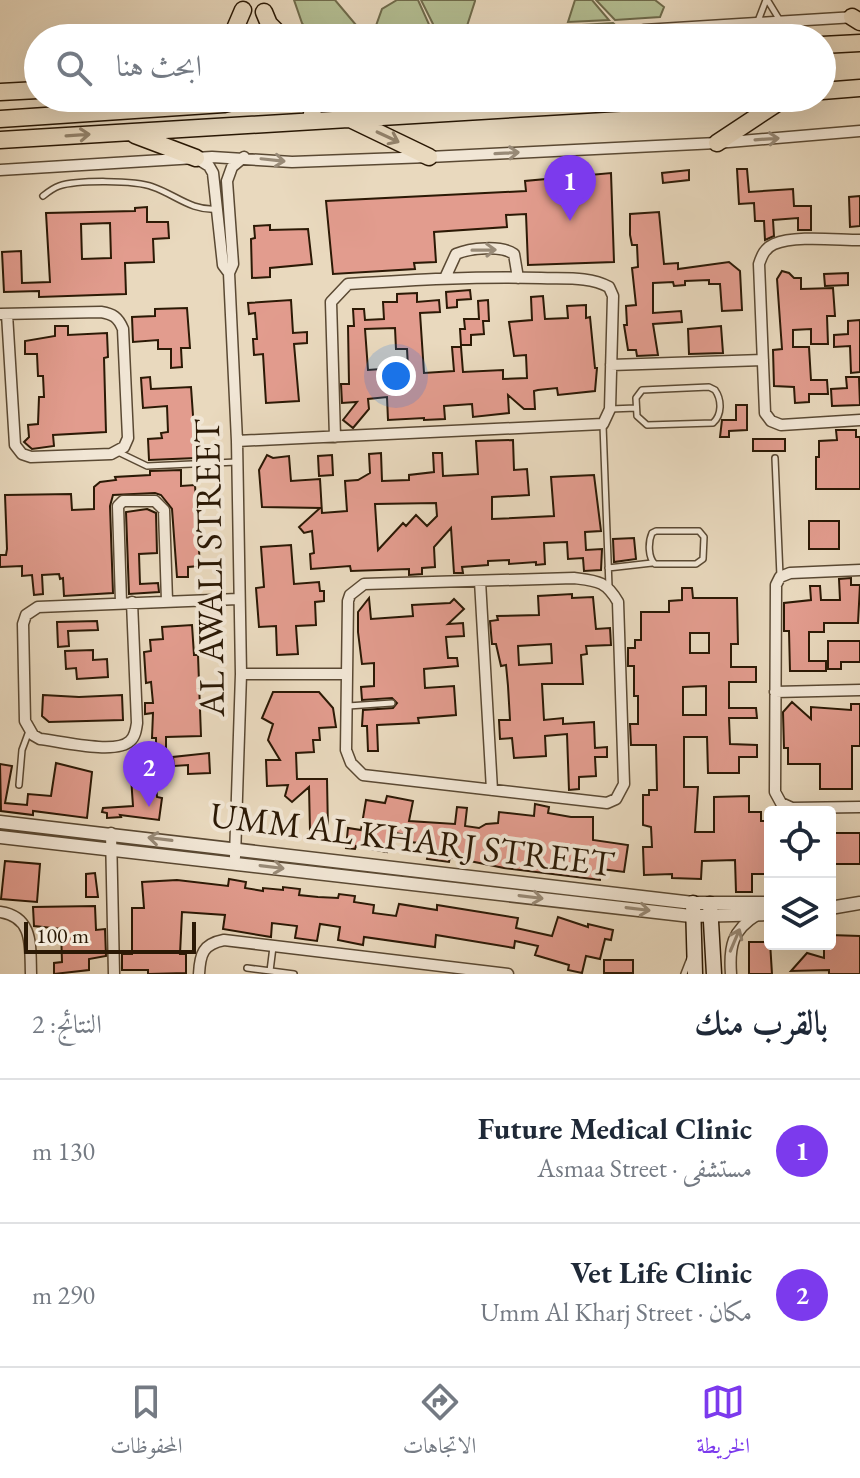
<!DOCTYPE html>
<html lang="ar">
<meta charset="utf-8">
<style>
body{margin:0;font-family:"EB Garamond",Amiri,serif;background:#f6f6f7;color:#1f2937;direction:rtl}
.controls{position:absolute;right:24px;bottom:24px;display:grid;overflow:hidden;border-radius:8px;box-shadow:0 8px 32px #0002}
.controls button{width:72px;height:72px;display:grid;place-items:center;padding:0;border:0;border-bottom:2px solid #e0e1e3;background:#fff;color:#1f2937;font:40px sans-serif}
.scale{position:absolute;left:24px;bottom:20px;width:172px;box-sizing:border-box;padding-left:8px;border:4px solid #2b1905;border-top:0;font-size:22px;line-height:28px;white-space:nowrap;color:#2b1905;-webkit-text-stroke:6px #f1e6d5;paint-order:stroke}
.you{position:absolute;left:396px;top:376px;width:28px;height:28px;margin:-20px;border:6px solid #fff;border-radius:50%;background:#1a73e8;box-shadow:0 0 0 12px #1a73e833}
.badge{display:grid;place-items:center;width:52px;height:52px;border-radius:50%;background:#7c3aed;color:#fff;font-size:26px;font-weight:700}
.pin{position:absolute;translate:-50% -66px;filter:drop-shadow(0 2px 4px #0008)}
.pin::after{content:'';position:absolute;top:42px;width:28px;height:24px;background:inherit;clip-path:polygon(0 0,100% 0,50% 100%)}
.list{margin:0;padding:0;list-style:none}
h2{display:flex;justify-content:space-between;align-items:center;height:104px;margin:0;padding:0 32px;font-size:34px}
h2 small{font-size:26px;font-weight:400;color:#747a83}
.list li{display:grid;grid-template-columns:52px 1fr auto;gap:24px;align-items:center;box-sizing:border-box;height:144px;padding:0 32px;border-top:2px solid #e0e1e3}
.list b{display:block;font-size:30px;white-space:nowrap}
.list p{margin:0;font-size:26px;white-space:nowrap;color:#747a83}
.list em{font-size:26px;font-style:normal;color:#747a83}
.icon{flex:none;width:44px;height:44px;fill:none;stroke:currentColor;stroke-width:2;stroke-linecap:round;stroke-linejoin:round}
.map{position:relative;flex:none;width:860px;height:974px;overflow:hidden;direction:ltr}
.search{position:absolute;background:#fff;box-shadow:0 8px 32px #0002;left:24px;right:24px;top:24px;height:88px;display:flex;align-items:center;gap:20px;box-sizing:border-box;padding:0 28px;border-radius:44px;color:#747a83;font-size:30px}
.sheet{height:392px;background:#fff}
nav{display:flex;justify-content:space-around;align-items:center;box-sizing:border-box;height:112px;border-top:2px solid #e0e1e3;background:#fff;font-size:22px;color:#747a83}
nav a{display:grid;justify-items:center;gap:4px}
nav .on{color:#7c3aed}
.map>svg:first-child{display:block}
.green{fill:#b5bf93;stroke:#706c4c;stroke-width:2}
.building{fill:#e29c8e;stroke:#2b1905;stroke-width:2;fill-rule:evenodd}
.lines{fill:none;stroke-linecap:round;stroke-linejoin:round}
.service-casing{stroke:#5a4933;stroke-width:8}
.minor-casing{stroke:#5a4933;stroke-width:13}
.tertiary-casing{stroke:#5a4933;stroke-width:15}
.secondary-casing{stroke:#2b1905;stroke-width:17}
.primary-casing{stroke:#2b1905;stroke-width:19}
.service{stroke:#f1e6d5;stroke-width:5}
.minor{stroke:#f1e6d5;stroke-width:10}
.tertiary{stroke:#f1e6d5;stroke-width:12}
.secondary{stroke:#f1e6d5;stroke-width:14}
.primary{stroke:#e9d9be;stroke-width:16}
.oneway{stroke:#94836b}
.oneway2{stroke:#988a77}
.labels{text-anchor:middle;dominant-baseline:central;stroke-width:8;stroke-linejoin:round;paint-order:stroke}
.street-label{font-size:36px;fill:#2b1905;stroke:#f1e6d5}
</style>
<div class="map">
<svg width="860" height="974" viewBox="0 0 860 974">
<rect width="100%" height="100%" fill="#e9d9be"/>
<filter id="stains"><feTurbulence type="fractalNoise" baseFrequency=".0025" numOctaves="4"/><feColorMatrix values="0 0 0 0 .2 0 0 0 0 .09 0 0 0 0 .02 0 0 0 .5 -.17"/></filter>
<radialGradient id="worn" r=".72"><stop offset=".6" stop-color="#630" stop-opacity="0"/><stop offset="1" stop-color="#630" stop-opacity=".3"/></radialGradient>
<path class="green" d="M294 0H335L367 38H313L302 23Z
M397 0H418L432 31 373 34 382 9Z
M421 0H475V1L466 29 436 30Z
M575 0H592L609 20 568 22Z
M596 0H655L664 7 660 17 615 20Z
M613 23 629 38H566L563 35 566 26Z"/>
<path class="building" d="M737 169H747L749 192 793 189 794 206H811V230H798V218L773 220 774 236 765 240 764 221H755L754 203 739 204Z
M689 170V180L663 183 662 173Z
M611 173 614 262 528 265 526 214 506 215 507 227 434 232 436 262 414 263 415 269 333 274 326 201 526 191 525 181Z
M860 196V226L850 227 849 197Z
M147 207V222H168L169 238 153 239 154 262 125 263 126 294 39 297V291L4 292 2 252 21 251 22 283 50 282 46 213 135 211V208ZM110 223 111 258 82 259 81 224Z
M659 212 664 264 678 263V269L729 262 740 271 742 310 722 311 720 284H709V280L685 281V285L674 286 673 282 653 283V313L681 311 682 322 653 324 658 355 637 356 636 350H628L624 325H627L626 306 636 305 632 268 638 267 637 245H632L630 235V214Z
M270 225V230L308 229 312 264 270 268V277L252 278 251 239 255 238 254 226Z
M782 271 789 273 794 278H801V289L833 288 835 316H827L828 344H811V329L793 330V347H809L811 380H827L828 394H809V402L795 403 794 387 774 386 773 350 782 349 777 279Z
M848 273V285L825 286 824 274Z
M470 290 471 299 457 300V307L447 308 446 292Z
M417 293V302L439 300 440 312 420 313 424 373 454 371 452 347H461L463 372 503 370V379L527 378 526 355 514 356 509 322 532 320 531 297 543 296 545 319 568 318 567 306 586 305V318L590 317 595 368H597L595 391 558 395 557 388 538 390 534 391 535 409H524L508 395 509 413 473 417 472 404 444 406 445 419 424 420V418L388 420 387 397 368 399 369 409 353 428 343 420 357 402 342 403 341 384H349L348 326H354L353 309H364L365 320 384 319 383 302H397V294ZM395 328 396 349H407L408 367 368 370 365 329Z
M291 300 293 333 307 332V343L294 344 299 401 266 403 263 354 254 355 253 339H257L255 313 249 314 248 303Z
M488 300 489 321H483L484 334 471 335V345H461L460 329H465L464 319H479L478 301Z
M187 308 190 348H181L182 367 171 368V349H158V340L133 342 132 317 155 316V309Z
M860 320V372L851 373 850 346 834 347V335L848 334V321Z
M55 326H68V335L107 333 108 357 104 358 106 432 53 435 54 446 32 449 24 442 29 437 28 425 38 424 39 397H44L43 376H38L37 354H25V341L55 336Z
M721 326 723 353 689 354 688 329Z
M150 377 151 389 191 387 196 458 149 460 148 439 162 438 161 433 168 432 167 406 143 408 141 378Z
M846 377H859L860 405 832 406 831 389 847 388Z
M736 405H747V430L729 431V437H720L722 420H736Z
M836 430H856V437H860V489H816V457H819V441L837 440Z
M753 439H785V451H753Z
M513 440 514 470 527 469 529 495 492 497V519L554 516 551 477 594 475 601 531 585 532 586 550 602 549 601 570 584 571 583 558 568 559 567 542 544 543 545 564 536 565V562L509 564V560L488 561V565L462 567 463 573H454L451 528 434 547 435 567 422 568V574L409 575V569L351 571 350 566 311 569 310 554 314 553 312 531 304 533 299 527 320 508 262 507 259 470 267 455 273 458 289 456 291 481 320 479 322 513 347 511 345 481 358 480 370 473 369 454 381 453 382 481 409 480V475L434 472 433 453H442L443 476 478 474 476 441ZM436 503 437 516 427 526 416 515 406 526 403 523 378 550 375 504Z
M332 455 333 475 319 476 318 456Z
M181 470V486L195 485 200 566 188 567V577H177L172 509 161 495 155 493 113 495 110 506 113 593 64 596 63 578 60 579 59 574 42 575 43 594 34 595 32 575 22 576V566L0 567V555H6L7 549 5 495 71 494 72 510 94 509V487L100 482 116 480 115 477 150 475V471Z
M147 509 156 513 157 553 139 554 140 584 158 583 159 592 129 594 126 512Z
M809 521H839V549H809Z
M634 538 636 559 614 562 613 539Z
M291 545 294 584 319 582 320 591H324V601L315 602 316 625 296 626 298 654 277 655 276 626 259 627 256 588 264 587 261 547Z
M851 578V585H860L858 623H824V632H809V661H826V671H790L789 631H784V603L811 600 810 586H820L821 600H840L839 579Z
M682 588H692L693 598H737L738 644H731V667H756V682H729V708H756L757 718H729L730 744 757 745V757H739V773H708L707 737H684V787H698L695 832H714V797L749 796V812H761V821H770V874H752V892H736L735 860 702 861 701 879 672 878V874L644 875 643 847H652L651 827 643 825V795H649V790H657L656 745H631L630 724H638V696H634V666H628V648H635V640H641V612H669V601L682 600ZM690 633H709V653H690ZM706 686V715H683V687Z
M572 594V598L593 597 596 629 610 628 611 645 586 646 587 654 581 655 583 684H542L544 720 563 718V724L594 722 595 748 607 747V757H595L596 776 579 777V789L569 790 567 734 545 736 546 756 514 758 512 738 500 739 499 720H510L508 686 506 665 501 666 496 644H492L490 621 498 620 497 616 539 615 538 596ZM551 644 552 663 519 665 518 646Z
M369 598 371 619 413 616 412 605 450 603 454 599 464 609 448 624 463 623 464 636 446 637 448 658H457L458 666 424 669 425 688 454 686 456 715 418 718 419 723 377 725 378 751H368L367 726H362L363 710 393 708 397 703 392 698 362 700 361 687 374 686V663L362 664 358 632V612Z
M97 621 98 630 68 631 69 646 58 647 57 622Z
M192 625 194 655H198L201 736 166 737V760H156V738H152L153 713 145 714V703H153L151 682 146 683 144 652 151 651 150 640 163 639 162 627Z
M828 641H860V662H841V669H828Z
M93 650V660L107 659 108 677 77 679 76 668 66 669 65 651Z
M273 692H319L333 708 336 727 319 728 320 740H313L314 752 296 753 297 779H327L328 831H310L309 787 292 802 285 796 288 785 267 786 266 760H280L268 740 273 724 262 718Z
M43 695 79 697 122 695 123 720 49 722 42 716Z
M792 702 811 719V707L851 710V704H860V746H852V789H820V764H788V748H784L783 712Z
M209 753 210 773 188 774V765L174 766 173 757Z
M56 763 92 772 87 818 33 811V815L1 811 0 764 12 766 5 803 27 805 28 794 51 796Z
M131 777H141L142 783 156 782 157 797 162 798 159 820 120 815 121 817 107 818V813L102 812 103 808 133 806Z
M387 796 413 801 409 821 455 824 457 807 467 808 465 826 479 828 486 824 498 823 499 812 534 816 535 804 549 807 548 813 571 817H593V840L628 845 624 872 601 869 600 880 504 868 450 857 449 862 427 859 429 844 410 842V836L391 832 387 852 356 846 355 849 346 848 348 828 361 830 366 800 385 803Z
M830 833H860V864H830Z
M5 861 40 864 37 902 1 899Z
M95 873 98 897H86V874Z
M229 879 246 882 245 888 263 891V888L283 890V887L300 889 299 895 318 897 338 898 339 894 355 896 354 902 374 905 373 913 396 916 399 904 437 910V905L518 918 516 928 552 936 558 917 588 927V924L613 930 611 940 605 939 600 959 586 956 582 973 568 970 569 965 535 955 538 946 515 941 514 948 436 935 435 947 364 937 363 945 338 940 340 927 320 924 317 941 295 938 297 926 272 923 271 937 223 929 225 915 182 912 180 954H186V973L148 974V970H122V954H132V908H144L142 882 177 880 228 886Z
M95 906 96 930 105 929 106 956 89 959V970L54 974V963L62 962 61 929 34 926 33 907Z
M830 935 860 936V974H829V970L791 971 807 953 824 958V944H830Z
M749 942H770L772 974H749Z
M604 960H633V973H604Z"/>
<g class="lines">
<g class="service-casing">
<path id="service" d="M768 1 779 19
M758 21 766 0
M242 38 243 25
M263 38 264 25
M43 196C48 192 53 188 59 186 77 180 135 180 153 187 176 195 191 211 217 209
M709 387 715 390C722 400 722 415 713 423L647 425 637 416 636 398 642 390Z
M610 409 636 408
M603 425 609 587
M118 452 147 466 237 462
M775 458 780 576
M656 531H699L704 537 703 559 696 564H655C648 558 648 542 652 533Z
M608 568 652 563
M348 706 392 703
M19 785 22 750 29 731
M247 968 294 974
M270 971 273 947
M684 974 691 956"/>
</g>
<g class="minor-casing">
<path id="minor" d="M627 38 644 30 855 17
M196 158 209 166 213 173 223 265 229 273 237 441 241 674 235 857
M0 170 212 157 292 162 429 157 717 143 860 131
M860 240C837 240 795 235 774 244 765 248 762 255 759 264L765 413 771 421 781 425 860 420
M229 273 233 264 227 181 232 167 244 157
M445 278 456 254C470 248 501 245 514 254L518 278
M0 314 101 312C113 314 118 317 123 329L128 438 124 447 111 454 31 457 22 454 15 445 7 314
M611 365 763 360
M237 441 603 424 610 409 613 296 609 287C589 276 564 279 541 278 477 276 412 280 348 284L331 302 335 437
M860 570 790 573 780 577 776 585 775 792 781 803 792 808 860 807
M574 578C598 581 606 581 618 602L624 784 616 799 607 803 363 775 351 763 346 750 348 601 350 595 364 584Z
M480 581 492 790
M121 602 118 506 123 501H155L164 510 167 601
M132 602 137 723C136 730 135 737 130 741 116 755 59 741 40 739L33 735 25 721 23 624 26 615 38 607 238 599
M241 674H347
M775 692 860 690
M111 833 114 974
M0 912C34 917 30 946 31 974
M199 974C200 954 203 944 224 940L508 974
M731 974C729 947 732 930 757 915"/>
</g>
<g class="tertiary-casing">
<path id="tertiary" d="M0 822 693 903H770
M0 837 691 916 770 914
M830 908 860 903"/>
</g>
<g class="secondary-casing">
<path id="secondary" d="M693 903 695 974
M710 904 714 974"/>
</g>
<g class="primary-casing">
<path id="primary" d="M264 12 269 24 283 38
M852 17 860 22
M231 38 243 10
M822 45 860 43
M822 91 860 88
M0 92 38 90
M348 118 429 157
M0 119 224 104 250 98
M316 120 312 114 313 104 321 99 330 98
M135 135 196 158
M0 140 696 98
M717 143 785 98"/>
</g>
<use href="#service" class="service"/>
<use href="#minor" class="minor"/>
<use href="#tertiary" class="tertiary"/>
<use href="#secondary" class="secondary"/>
<use href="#primary" class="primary"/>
</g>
<defs><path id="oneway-shaft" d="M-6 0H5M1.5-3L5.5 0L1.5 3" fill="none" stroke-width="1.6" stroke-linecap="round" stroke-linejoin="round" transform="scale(2)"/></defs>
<g class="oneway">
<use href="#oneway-shaft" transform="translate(78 135) rotate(-4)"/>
<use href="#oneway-shaft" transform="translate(388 137) rotate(25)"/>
</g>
<g class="oneway2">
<use href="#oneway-shaft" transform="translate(767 139) rotate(-4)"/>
<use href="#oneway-shaft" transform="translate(507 153) rotate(-3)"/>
<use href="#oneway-shaft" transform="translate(273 160) rotate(6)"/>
<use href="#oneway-shaft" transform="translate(484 250) rotate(-1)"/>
<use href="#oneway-shaft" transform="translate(160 839) rotate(-173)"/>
<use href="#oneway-shaft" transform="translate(272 867) rotate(7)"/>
<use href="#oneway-shaft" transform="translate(531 897) rotate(7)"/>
<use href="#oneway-shaft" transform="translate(638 909) rotate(7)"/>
<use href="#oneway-shaft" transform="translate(735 940) rotate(-67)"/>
</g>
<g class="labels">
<g class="street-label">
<text transform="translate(209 568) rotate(-91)">AL AWALI STREET</text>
<text transform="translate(412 839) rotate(7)">UMM AL KHARJ STREET</text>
</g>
</g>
<rect width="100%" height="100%" filter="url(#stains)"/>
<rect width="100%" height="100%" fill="url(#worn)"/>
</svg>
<div class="controls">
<button><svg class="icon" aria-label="locate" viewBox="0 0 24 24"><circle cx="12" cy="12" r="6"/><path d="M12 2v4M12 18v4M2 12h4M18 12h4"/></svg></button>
<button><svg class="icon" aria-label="layers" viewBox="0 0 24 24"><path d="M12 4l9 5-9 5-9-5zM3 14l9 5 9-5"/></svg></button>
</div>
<div class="scale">100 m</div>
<div class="you"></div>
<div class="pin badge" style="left:570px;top:221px">1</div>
<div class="pin badge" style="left:149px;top:807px">2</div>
<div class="search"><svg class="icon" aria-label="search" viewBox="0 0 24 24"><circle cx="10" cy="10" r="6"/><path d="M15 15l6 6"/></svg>ابحث هنا</div>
</div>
<section class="sheet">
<h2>بالقرب منك<small>النتائج: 2</small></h2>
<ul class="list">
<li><span class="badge">1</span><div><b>Future Medical Clinic</b><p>مستشفى · Asmaa Street</p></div><em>130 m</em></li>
<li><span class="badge">2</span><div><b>Vet Life Clinic</b><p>مكان · Umm Al Kharj Street</p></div><em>290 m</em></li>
</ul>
</section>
<nav>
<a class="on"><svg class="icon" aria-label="map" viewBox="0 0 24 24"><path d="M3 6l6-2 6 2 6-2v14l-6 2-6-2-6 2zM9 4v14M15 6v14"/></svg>الخريطة</a>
<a><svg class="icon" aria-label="directions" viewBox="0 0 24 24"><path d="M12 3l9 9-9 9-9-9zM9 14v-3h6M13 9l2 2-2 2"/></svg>الاتجاهات</a>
<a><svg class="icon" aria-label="saved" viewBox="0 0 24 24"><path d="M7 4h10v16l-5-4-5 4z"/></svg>المحفوظات</a>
</nav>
